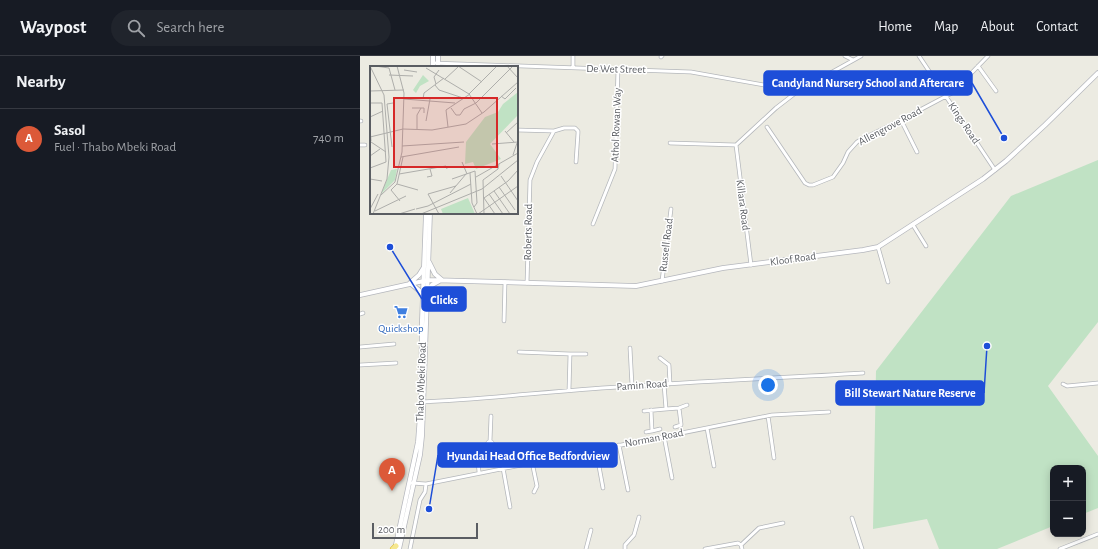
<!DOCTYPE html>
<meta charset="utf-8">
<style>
body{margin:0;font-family:"Alegreya Sans",sans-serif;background:#20242c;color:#f1f3f6}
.controls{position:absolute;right:12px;bottom:12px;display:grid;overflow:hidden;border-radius:8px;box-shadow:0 2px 10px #0003}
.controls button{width:36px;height:36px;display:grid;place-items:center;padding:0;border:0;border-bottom:1px solid #363941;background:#171b24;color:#f1f3f6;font:20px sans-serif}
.scale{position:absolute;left:12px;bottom:10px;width:106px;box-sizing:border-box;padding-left:4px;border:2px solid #5a5d62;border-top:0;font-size:11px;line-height:14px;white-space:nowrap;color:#5a5d62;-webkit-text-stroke:3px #fff;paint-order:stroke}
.you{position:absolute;left:408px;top:329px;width:14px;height:14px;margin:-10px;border:3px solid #fff;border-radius:50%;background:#1a73e8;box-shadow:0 0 0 6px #1a73e833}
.badge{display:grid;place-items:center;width:26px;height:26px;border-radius:50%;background:#dc5938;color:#fff;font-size:13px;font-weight:700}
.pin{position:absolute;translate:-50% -33px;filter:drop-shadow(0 1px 2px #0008)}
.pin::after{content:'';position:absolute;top:21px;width:14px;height:12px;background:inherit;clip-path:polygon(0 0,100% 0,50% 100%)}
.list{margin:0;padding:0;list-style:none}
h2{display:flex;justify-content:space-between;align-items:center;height:52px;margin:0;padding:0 16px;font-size:17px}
h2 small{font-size:13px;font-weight:400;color:#9ea1a6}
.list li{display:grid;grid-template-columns:26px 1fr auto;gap:12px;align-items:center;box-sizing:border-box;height:60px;padding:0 16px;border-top:1px solid #363941}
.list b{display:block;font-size:15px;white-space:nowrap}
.list p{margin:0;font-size:13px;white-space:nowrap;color:#9ea1a6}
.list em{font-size:13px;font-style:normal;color:#9ea1a6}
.icon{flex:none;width:22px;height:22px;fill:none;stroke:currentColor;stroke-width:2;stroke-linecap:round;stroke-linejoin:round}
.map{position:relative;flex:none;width:738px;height:493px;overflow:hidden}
header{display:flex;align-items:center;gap:24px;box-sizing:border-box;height:56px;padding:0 20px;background:#171b24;border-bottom:1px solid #363941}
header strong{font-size:19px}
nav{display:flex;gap:22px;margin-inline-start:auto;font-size:14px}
.search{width:280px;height:36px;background:#20242c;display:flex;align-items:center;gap:10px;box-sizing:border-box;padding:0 14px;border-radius:22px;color:#9ea1a6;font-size:15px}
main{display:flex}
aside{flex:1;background:#171b24}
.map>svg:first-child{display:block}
.green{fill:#c0e2c4}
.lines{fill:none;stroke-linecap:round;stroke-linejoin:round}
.minor-casing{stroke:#b4b7bb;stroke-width:4.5}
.secondary-casing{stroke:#b5b7bd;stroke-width:5.5}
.motorway-casing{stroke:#ddb611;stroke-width:6}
.minor{stroke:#fff;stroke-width:3}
.secondary{stroke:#fff;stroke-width:4}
.motorway{stroke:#f5e790;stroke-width:5}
.labels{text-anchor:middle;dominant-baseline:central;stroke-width:3;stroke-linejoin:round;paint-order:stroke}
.street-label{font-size:11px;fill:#5a5d62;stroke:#fff}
.shop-label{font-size:11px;fill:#366cbe;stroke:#fff}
.inset-road{fill:none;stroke:#aeaeab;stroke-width:1}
.view{fill:#d62828;fill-opacity:0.15;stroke:#d62828;stroke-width:2}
.inset-edge{fill:none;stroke:#5a5d62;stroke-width:2}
.leader{fill:none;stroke:#1d4ed8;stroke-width:1.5}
.callout-dot{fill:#1d4ed8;stroke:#fff;stroke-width:1.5}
.callout{fill:#1d4ed8;stroke:#1d4ed8;stroke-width:1.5}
.callout-label{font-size:12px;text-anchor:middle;font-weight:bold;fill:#fff}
</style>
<header>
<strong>Waypost</strong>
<div class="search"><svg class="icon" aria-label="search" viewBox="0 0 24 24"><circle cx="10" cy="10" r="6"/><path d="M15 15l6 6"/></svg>Search here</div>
<nav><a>Home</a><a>Map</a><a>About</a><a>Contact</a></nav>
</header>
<main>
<aside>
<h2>Nearby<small></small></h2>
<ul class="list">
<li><span class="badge">A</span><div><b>Sasol</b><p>Fuel · Thabo Mbeki Road</p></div><em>740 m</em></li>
</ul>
</aside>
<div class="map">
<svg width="738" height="493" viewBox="0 0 738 493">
<rect width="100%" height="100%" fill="#ecebe2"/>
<path class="green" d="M738 104V266L688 330 738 400V452L723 458V412H693V470L637 493H579L567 463 513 473 516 315 651 140Z"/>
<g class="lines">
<g class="minor-casing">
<path id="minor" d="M485 0 493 4
M559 0 635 114
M301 1 302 0
M73 7 331 16 438 35
M618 10 636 35
M213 12V0
M541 64 557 96
M0 65H1
M407 71 445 127 449 129H453L473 121 483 107 488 96 497 86 502 83 541 64 592 37 628 0
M157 74 194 75 204 72H215L218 75V77L216 106
M310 87 376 89
M0 89H5
M376 89 416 52 438 35 501 0
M376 89 391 209
M233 168 255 113 258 13
M553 169 566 190
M518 191 528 226
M302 225 311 153
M167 227 170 124 177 106 194 75
M0 258 3 257
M144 265 145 226
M0 291 34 288
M270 292 272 330
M159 296 210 298 209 334
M210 298H226
M300 302 309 309 310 328
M0 309 36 307
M304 328 306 353 319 352 327 349
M703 328 707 330 738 327
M62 346C128 343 193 335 258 331 340 325 422 322 503 317
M291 354 292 375 300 373
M284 355 306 353
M408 360 414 402
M315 371 321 369V368L319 352
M347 372 354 410
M286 376 292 375
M304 380 312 422
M130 385 131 360
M127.5 388a2.5 2.5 0 1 1 5 0a2.5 2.5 0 1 1-5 0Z
M259 389 268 434
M236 394 243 432
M172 406 177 430 174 436
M143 412 150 451
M119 416 117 395 119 393 128 389
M52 427 66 428 412 359 469 356
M492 462 502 493
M381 489 399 472 423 467
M50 493 60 444 65 436 66 428
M226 493 231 474
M265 493V489L274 479 279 461
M345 493 378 487 381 489 382 493
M700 493 738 478"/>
</g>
<g class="secondary-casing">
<path id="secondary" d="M73 11V0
M78 11V0
M69 206 75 218 82 224
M52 225 59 219 64 211
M50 227 61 236 63 239
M68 236 72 229 81 224
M0 239 68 224 276 230 363 212 503 194 518 191 623 123 646 105 685 69 738 17
M35 493 58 386 61 346 62 264 66 157
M39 493 60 399 62 380 70 157"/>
</g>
<g class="motorway-casing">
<path id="motorway" d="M33 493 36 490"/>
</g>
<use href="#minor" class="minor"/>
<use href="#secondary" class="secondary"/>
<use href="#motorway" class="motorway"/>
</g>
<defs>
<g id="supermarket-bare" transform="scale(1.08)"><path d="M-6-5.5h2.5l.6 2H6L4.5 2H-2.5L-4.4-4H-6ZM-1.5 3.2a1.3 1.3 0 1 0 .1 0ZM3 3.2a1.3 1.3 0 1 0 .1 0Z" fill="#3f7fe0" stroke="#fff" stroke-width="2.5" paint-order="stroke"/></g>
</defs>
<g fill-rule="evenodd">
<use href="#supermarket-bare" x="41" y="256"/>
</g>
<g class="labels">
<g class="street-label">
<text transform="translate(256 13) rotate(1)">De Wet Street</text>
<text transform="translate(604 67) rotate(56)">Kings Road</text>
<text transform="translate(256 69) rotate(-88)">Athol Rowan Way</text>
<text transform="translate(530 70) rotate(-28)">Allengrove Road</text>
<text transform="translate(383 149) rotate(83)">Killara Road</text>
<text transform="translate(168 176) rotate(-89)">Roberts Road</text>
<text transform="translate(306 189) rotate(-83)">Russell Road</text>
<text transform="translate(433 203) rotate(-8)">Kloof Road</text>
<text transform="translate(61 326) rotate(-88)">Thabo Mbeki Road</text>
<text transform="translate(282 329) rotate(-4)">Pamin Road</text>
<text transform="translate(294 382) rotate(-11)">Norman Road</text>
</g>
<g class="shop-label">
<text x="41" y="272">Quickshop</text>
</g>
</g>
<g transform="translate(10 10)">
<rect width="148" height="148" fill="#ecebe2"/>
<path d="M53 9 59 15 50 20 46 27 43 24ZM148 26V49L120 78 131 93 106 103 103 96 95 98 96 76 115 51 128 46 133 38ZM27 103 25 114 11 128 21 104ZM98 132 105 148H73L71 143Z" fill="#c0e2c4"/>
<path class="inset-road" d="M0 0 14 29 19 91 17 113 3 148M5 0 19 2 25 24M88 0 112 16M137 0 148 12M56 2 99 28 112 47M34 4 47 6M19 9 43 10M75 13 88 1M66 18 64 11 69 4M65 19 69 24 93 32M0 25 34 24M99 28 127 0M131 30 135 33 146 22M34 33 85 37M53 33 54 27 74 12M0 37H12L16 96 0 102M42 42H54V47M81 42 86 49H90L94 43 106 37 143 0M76 44 100 28M76 44 78 61M0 51 13 45M56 55 60 33M0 61 1 75M47 63V49L51 42M135 65 144 76M136 67 148 56M0 71 33 63 62 64 96 58 114 46 148 16M1 76 16 86M122 78 148 76M32 80 94 76M22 81 17 38 23 37M143 89 147 77M0 90 10 83M31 91 89 81M92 96 97 108M100 107 102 137 107 148M29 108 76 100 77 103M131 110 148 135M57 111 62 110 60 103M106 111 148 87M0 113 12 115M82 113 105 105 107 137 104 141M27 118 48 124M129 121 145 144M124 125 140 148M80 127 96 108M119 128 133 148M11 129 25 116 32 86 34 27 27 0M114 132 138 115 148 104M114 132 125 148M30 135 21 124 27 118 33 91M0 143 8 128M46 143 58 140 101 118M5 145 36 130M29 148 45 143M51 148 112 123 148 94M69 148 58 128 86 120M108 148 148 120M114 148 113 114 128 103 129 98"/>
<path class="view" d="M24 32H127V101H24Z"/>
<rect width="148" height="148" class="inset-edge"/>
</g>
<path class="leader" d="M644 82L612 27M30 191L62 243M627 290L624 337M69 453L78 399"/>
<g class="callout-dot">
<circle cx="644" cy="82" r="4"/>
<circle cx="30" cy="191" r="4"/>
<circle cx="627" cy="290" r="4"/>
<circle cx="69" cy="453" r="4"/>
</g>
<g class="callout">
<rect x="404" y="15" width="208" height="24" rx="4"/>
<rect x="62" y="231" width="44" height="24" rx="4"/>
<rect x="476" y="325" width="148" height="24" rx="4"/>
<rect x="78" y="387" width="179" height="24" rx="4"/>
</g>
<g class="callout-label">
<text x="508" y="31">Candyland Nursery School and Aftercare</text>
<text x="84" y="248">Clicks</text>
<text x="550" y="341">Bill Stewart Nature Reserve</text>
<text x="168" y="404">Hyundai Head Office Bedfordview</text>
</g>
</svg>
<div class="controls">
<button>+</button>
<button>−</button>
</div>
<div class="scale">200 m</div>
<div class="you"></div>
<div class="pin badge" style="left:32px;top:435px">A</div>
</div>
</main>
